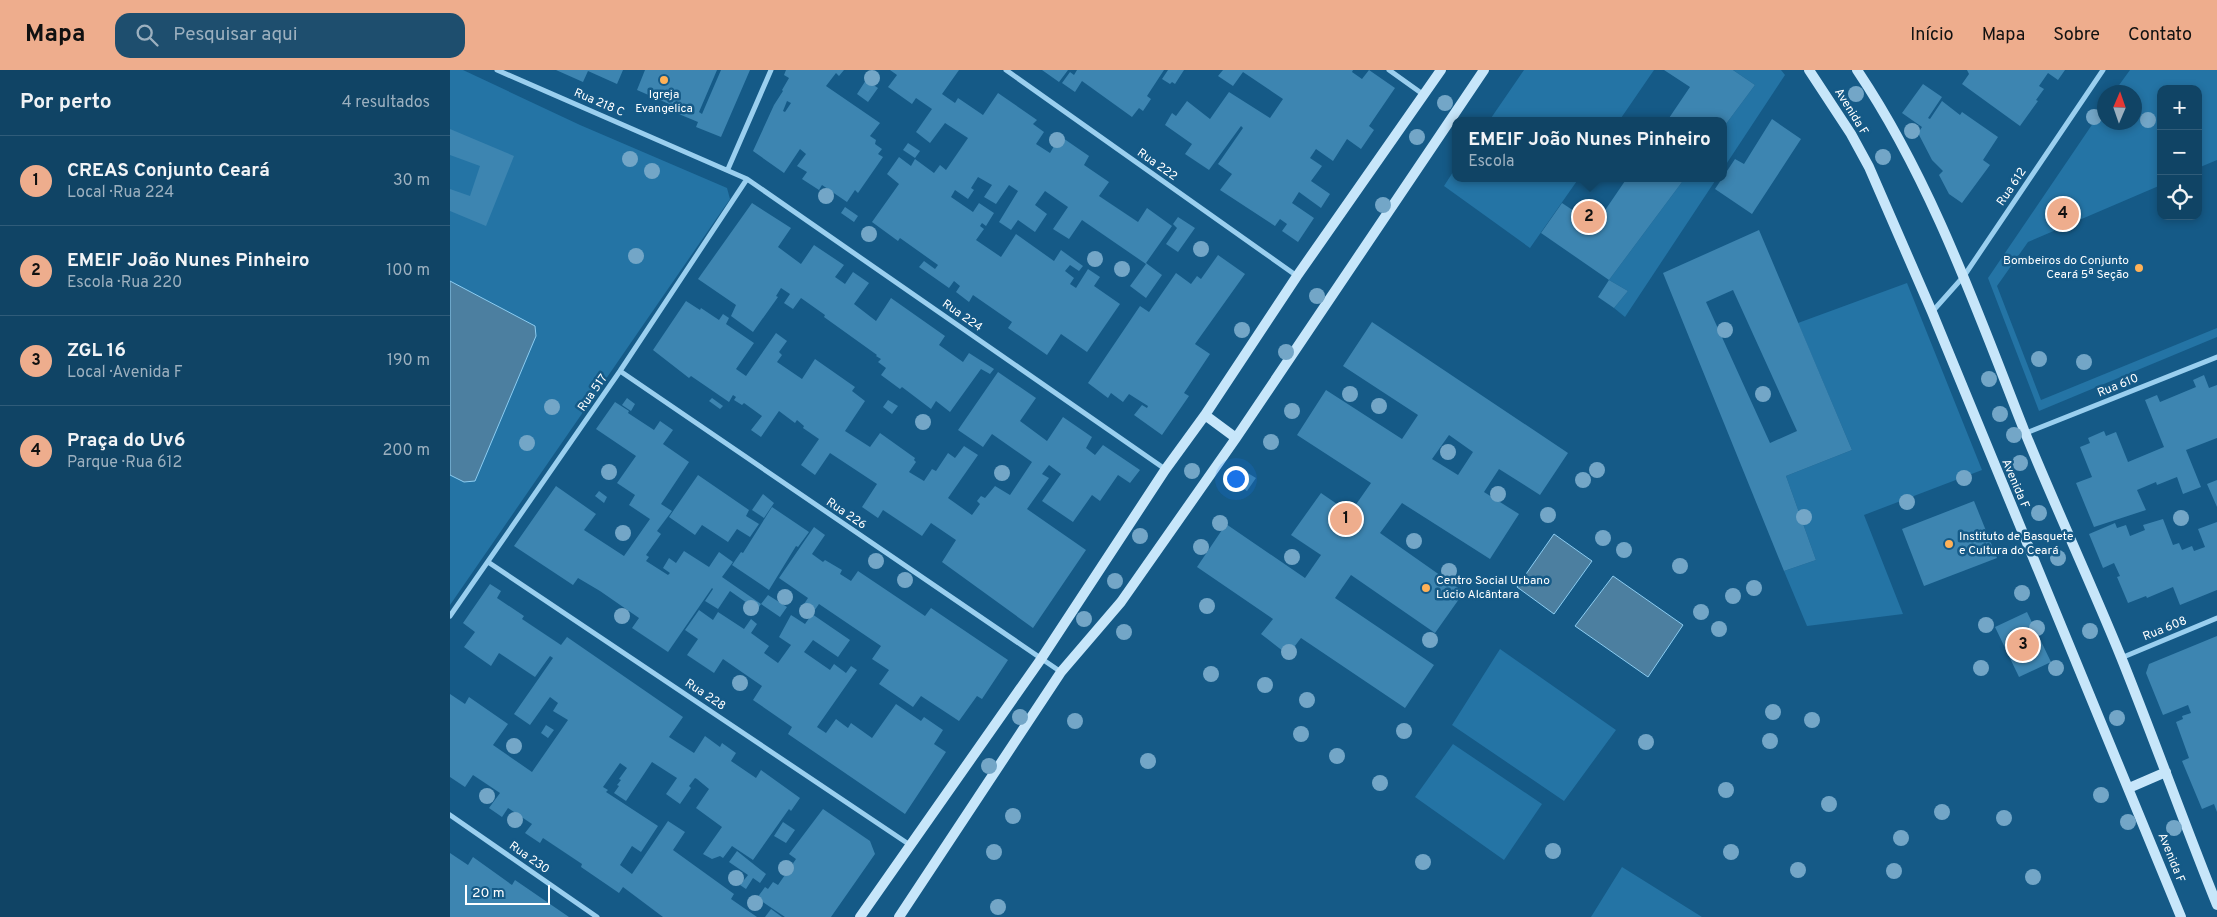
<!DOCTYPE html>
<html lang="pt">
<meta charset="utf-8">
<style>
body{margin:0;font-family:Overpass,sans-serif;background:#1e4e6e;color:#f1f3f6}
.controls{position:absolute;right:15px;top:15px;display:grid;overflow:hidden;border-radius:10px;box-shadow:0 2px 8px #0003}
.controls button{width:45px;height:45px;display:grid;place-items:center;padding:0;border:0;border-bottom:1px solid #305c79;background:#104465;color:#f1f3f6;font:25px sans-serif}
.compass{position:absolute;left:1647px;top:15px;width:45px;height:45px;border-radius:50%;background:#104465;box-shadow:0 2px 8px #0003;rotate:2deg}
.scale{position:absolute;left:15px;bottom:12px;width:85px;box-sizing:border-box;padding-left:5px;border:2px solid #fff;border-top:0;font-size:14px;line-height:18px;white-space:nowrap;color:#fff;-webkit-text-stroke:4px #155a87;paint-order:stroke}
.you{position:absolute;left:785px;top:408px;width:18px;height:18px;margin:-12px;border:4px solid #fff;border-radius:50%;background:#1a73e8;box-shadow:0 0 0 8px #1a73e833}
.badge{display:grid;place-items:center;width:32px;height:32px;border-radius:50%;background:#eead8d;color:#111;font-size:16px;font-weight:700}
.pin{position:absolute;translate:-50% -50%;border:2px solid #fff;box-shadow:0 1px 5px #0006}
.popup{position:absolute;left:1002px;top:47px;width:275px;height:65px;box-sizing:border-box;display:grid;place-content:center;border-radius:10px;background:#104465;filter:drop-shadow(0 1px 4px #0005);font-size:16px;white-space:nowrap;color:#9cb0bf}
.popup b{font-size:19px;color:#f1f3f6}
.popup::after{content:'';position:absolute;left:50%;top:100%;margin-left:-10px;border:10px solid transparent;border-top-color:#104465}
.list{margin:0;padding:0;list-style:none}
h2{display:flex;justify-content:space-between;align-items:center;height:65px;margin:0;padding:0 20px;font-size:21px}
h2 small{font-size:16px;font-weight:400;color:#9cb0bf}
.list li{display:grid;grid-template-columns:32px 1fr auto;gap:15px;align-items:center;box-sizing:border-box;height:90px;padding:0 20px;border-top:1px solid #305c79}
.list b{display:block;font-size:19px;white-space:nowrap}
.list p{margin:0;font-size:16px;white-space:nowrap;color:#9cb0bf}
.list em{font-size:16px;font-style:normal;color:#9cb0bf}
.icon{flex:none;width:28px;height:28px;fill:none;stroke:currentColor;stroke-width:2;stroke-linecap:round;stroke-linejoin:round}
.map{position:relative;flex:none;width:1767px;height:847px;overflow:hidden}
header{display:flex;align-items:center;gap:30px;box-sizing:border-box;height:70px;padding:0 25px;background:#eead8d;color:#111}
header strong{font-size:24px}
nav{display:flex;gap:28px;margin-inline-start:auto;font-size:18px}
.search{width:350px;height:45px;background:#1e4e6e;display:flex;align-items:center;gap:12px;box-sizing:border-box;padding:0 18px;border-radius:15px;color:#9cb0bf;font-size:19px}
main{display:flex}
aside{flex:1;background:#104465}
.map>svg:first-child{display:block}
.green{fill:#2474a5}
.water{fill:#4c7fa0;stroke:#8ccdf2}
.building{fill:#3d85b1;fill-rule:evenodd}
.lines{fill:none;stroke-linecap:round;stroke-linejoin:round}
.street{stroke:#9acfef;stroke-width:5}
.secondary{stroke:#c7e6fa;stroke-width:10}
.tree{fill:#73a6c7}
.poi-dot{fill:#ffb157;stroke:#155a87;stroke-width:2}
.labels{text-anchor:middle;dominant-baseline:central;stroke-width:5;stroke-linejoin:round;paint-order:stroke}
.poi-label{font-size:12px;fill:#fff;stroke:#155a87;text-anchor:start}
.street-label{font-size:12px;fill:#fff;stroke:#155a87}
</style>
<header>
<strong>Mapa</strong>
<div class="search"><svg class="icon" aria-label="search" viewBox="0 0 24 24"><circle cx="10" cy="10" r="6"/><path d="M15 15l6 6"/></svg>Pesquisar aqui</div>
<nav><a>Início</a><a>Mapa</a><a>Sobre</a><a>Contato</a></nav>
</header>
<main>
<aside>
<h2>Por perto<small>4 resultados</small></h2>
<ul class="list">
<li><span class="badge">1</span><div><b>CREAS Conjunto Ceará</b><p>Local · Rua 224</p></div><em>30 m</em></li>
<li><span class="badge">2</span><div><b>EMEIF João Nunes Pinheiro</b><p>Escola · Rua 220</p></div><em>100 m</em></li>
<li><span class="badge">3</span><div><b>ZGL 16</b><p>Local · Avenida F</p></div><em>190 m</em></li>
<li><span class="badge">4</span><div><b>Praça do Uv6</b><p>Parque · Rua 612</p></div><em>200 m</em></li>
</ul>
</aside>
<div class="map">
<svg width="1767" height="847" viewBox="0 0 1767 847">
<rect width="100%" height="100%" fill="#155a87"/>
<path class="green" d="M0 0H13L130 55 277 118 280 129 0 535Z
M1074 0H1204L1169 51H1039Z
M1283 0H1331L1335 5 1273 99V58L1305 15Z
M1680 0H1767V90L1748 98V19H1711V115L1578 172 1547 216 1591 330 1767 258V267L1589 341 1538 208 1654 37V52H1684V22H1664Z
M1005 99V108H1129L1080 178 994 116Z
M1235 108H1267L1175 247 1164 238 1178 221 1159 210Z
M1457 213 1532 400 1414 445 1453 544 1357 556 1334 501 1366 490 1336 406 1402 380 1348 253Z
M1050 579 1166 660 1114 731 1002 655Z
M1003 674 1092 734 1054 790 965 727Z
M1172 797 1252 847H1141Z"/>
<path class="water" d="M0 211 85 256 86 266 25 411 14 412 0 405Z
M1104 464 1142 491 1104 544 1067 517Z
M1163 506 1233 555 1198 607 1125 556Z"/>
<path class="building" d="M106 0H173L167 14 138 1 133 12Z
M195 0H267L249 42 252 44 271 0H300L271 67 246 57 248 52 224 42 226 37 187 20Z
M336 0H394L389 6 386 3 376 16 430 53 420 66 426 70 425 74 432 79 428 84 433 87 408 123 405 120 397 132 372 115 369 120 352 109 357 102 347 96 356 84 350 79 334 103 303 81 324 35 333 21 332 20 339 8 334 5ZM337 31 341 33 335 42 333 41Z
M440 0H509L492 24 505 33 508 28 533 45 548 23 587 50 583 54 594 62 586 74 600 83 610 66 639 86 634 95 659 112 649 126 688 152 697 138 722 156 696 193 712 205 696 228 680 216 696 194 632 150 619 169 603 159 618 137 595 121 585 135 597 144 585 162 568 150 561 160 549 152 568 121 559 115 546 134 534 127 542 115 528 107 521 118 524 120 518 129 505 120 501 127 523 142 529 133 544 143 536 156 532 153 530 156 534 159 526 170 551 187 566 164 604 191 611 180 633 196 629 201 620 195 615 201 624 208 620 214 626 218 638 199 650 207 644 216 670 234 637 282 611 264 597 285 558 258 562 252 523 225 519 232 506 222 510 216 504 211 499 218 469 197 474 191 485 199 488 195 450 168 448 171 422 152 449 114 437 104 449 87 461 96 465 89 484 103 490 95 496 100 518 68 495 53 480 73 466 62 482 39 466 28 462 34 438 17 447 5Z
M592 0H618L609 12Z
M627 0H714L697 26 701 29 693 41 689 38 682 47 632 11 625 22 612 13 620 2 624 5Z
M718 0H734L725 14 722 12 720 14 712 9Z
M773 0H903L902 2 912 9 919 0 945 18 919 56 924 60 911 79 897 69 883 91 866 79 860 88 872 96 861 111 880 124 871 138 849 122 842 133 864 148 848 172 832 161 837 154 830 149 825 156 770 120 782 104 768 94 793 58 791 56 759 100 735 84 742 74 715 55 722 43 726 46 737 31 760 49 779 22 820 48 833 29 793 2 783 16 768 6Z
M1214 0H1283L1305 15 1273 58V51H1217L1240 17Z
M1517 0H1615L1608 10 1598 3 1589 16 1594 19 1586 30 1588 31 1570 56 1512 14 1519 4Z
M416 10 428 18 418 32 407 24Z
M1473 14 1492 27 1478 48 1480 49 1492 31 1510 45 1512 42 1548 67 1533 90 1540 95 1512 133 1499 124 1489 105 1493 101 1482 90 1468 63 1472 57 1452 43Z
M1322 49 1351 69 1302 144 1265 119 1285 89 1294 94Z
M0 59 64 86 36 156 0 141V119L20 126 30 96 0 85Z
M458 73 470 81 465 88 453 80Z
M1177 108H1235L1159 210 1178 221 1164 238 1148 227 1159 210 1091 163 1112 133 1145 155Z
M302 133 341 158 328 177 351 194 364 175 394 195 385 207 395 214 403 202 419 213 404 234 426 251 441 228 495 266 489 275 513 292 519 283 544 299 540 304 531 299 500 342 486 331 481 339 452 317 450 319 431 305 436 298 428 292 431 289 426 286 427 285 374 247 375 245 351 228 343 239 334 233 340 224 331 218 326 226 328 227 303 262 281 246 286 235 248 209Z
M395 137 408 146 404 152 391 143Z
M728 147 745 158 728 182 716 174 727 158 723 154Z
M1309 160 1402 380 1336 406 1366 490 1334 501 1213 203ZM1283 220 1347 361 1320 373 1256 232Z
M768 185 795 204 745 274 760 284 734 323 739 326 712 365 684 345 692 335 697 338 698 336 679 324 673 332 661 323 658 328 638 313 690 236 699 242 726 203 741 214 747 206 751 209Z
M236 231 250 240 251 238 269 250 273 244 279 248 276 254 304 273 286 299 296 306 326 263 337 271 329 282 332 285 327 292 352 309 365 289 405 317 402 321 415 331 395 361 420 377 430 363 465 388 464 390 466 392 459 402 474 411 482 399 486 401 498 383 505 388 514 376 528 385 498 428 522 445 530 434 527 431 531 426 535 428 545 416 560 425 582 392 542 364 533 377 508 360 548 302 586 328 570 351 597 371 613 347 642 367 636 378 645 385 653 375 690 400 680 413 668 405 650 431 642 425 623 452 592 431 611 404 599 395 592 404 599 408 577 439 636 480 583 558 492 492 506 470 481 453 472 466 433 440 428 448 412 437 427 414 380 383 365 405 351 395 369 369 353 358 354 356 347 350 345 353 329 341 311 367 301 360 312 346 294 333 292 335 284 330 286 327 283 325 279 332 241 306 239 308 203 280Z
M922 252 1118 383 1090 425 1049 399 1034 422 1069 444 1040 489 952 433 930 463 1014 522 985 563 901 505 885 528 984 595 955 638 851 568 838 585 811 564 823 549 747 497 776 454 855 508 871 485 841 465 871 423 900 443 921 413 847 365 876 320 952 369 968 345 893 296ZM999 365 1023 382 1008 405 982 389Z
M1754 305 1759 318 1767 315V368L1736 380 1751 417 1733 424 1727 407 1707 415 1706 412 1687 420 1696 440 1644 457 1626 413 1642 407 1630 377 1640 373 1638 368 1654 361 1656 366 1666 362 1678 392 1714 377 1695 330 1707 325 1710 332 1746 317 1743 310Z
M177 328 185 334 181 341 172 335Z
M262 328 273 336 270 339 259 331Z
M438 330 448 336 442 344 433 337Z
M165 332 179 341 178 343 204 360 210 351 223 360 213 374 239 392 211 434 222 441 207 461 211 464 196 485 199 487 196 491 218 505 220 503 213 498 219 488 226 493 234 481 259 497 269 482 283 492 272 507 311 534 307 540 280 521 268 539 255 531 263 519 262 518 218 582 182 558 189 548 150 521 128 508 123 515 64 476 106 416 146 444 134 460 174 486 200 449 179 435 185 425 167 413 186 386 146 359Z
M796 402 806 408 797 421 788 415Z
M248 405 299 440 296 446 309 454 300 467 287 459 278 472 252 455 245 465 219 447Z
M1767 410V437L1757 414Z
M149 421 157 427 154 433 145 426Z
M313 424 324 433 314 448 302 440Z
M1524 431 1547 488 1474 516 1452 459Z
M322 437 359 462 348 477 346 476 319 520 282 495 291 482 293 483Z
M1713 449 1723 475 1729 473 1732 480 1742 476 1744 481 1755 477 1748 459 1767 452V520L1730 535 1723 517 1697 528 1696 526 1678 533 1667 507 1670 506 1664 493 1653 498 1639 464 1665 453 1667 458 1676 455 1680 466 1695 460 1693 455Z
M364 457 375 465 362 484 373 492 375 490 392 500 390 504 401 511 408 501 475 546 481 538 558 590 532 629 527 626 509 651 471 626 463 637 429 614 439 600 422 589 431 576 369 534 362 544 352 537 358 528 329 508Z
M40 514 51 521 47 528 74 546 72 549 111 575 117 567 233 647 219 667 244 683 255 666 270 677 272 673 286 683 281 691 306 708 311 700 350 728 341 741 339 739 303 790 282 776 273 788 270 786 262 789 253 784 272 757 246 738 259 719 247 709 245 708 239 716 241 718 230 734 216 724 227 708 202 692 176 731 164 723 169 716 167 715 171 710 169 709 177 698 170 693 153 717 158 720 156 722 208 756 191 782 182 776 170 795 182 804 218 751 235 762 223 780 284 824 281 829 307 847H213L173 817 169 823 131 797 132 794 93 768 90 773 75 763 82 754 58 738 52 747 39 738 50 723 23 705 15 717 0 707V624L15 634 19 627 58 654 43 675 82 702 118 650 103 641 108 633 100 627 80 655 64 644 103 588 100 586 85 607 49 583 41 596 14 577 25 562 13 553Z
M318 525 337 537 330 547 311 534Z
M249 540 263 550 268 542 294 559 301 549 307 554 301 563 319 576 314 583 328 593 341 575 329 567 341 545 355 554 362 544 400 570 388 587 363 570 354 582 380 600 384 594 396 603 401 596 407 600 367 657 376 663 386 649 398 658 401 653 422 668 446 634 471 651 474 647 493 660 484 674 496 682 455 744 338 664 342 657 303 630 312 616 273 589 264 603 237 585 248 569 235 560Z
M1577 542 1601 592 1569 607 1545 557Z
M1767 566V742L1764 734 1752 739 1732 691 1739 688 1726 652 1733 649 1732 646 1741 643 1738 635 1713 645 1696 603 1699 594Z
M96 655 104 660 98 668 91 663Z
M373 739 420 771 425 784 381 847H335L307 828 315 817 318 819 323 812 328 815 346 789 339 784Z
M333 752 345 760 336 773 324 766Z
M287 781 316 804 310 813 303 808 296 819 290 815 298 805 279 792Z
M0 783 18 795 23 787 62 815 65 810 119 847H0Z
M321 839 332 847H315Z"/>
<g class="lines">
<path class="street" d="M47 0 297 109 715 399
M556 0 847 206
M939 0 974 25
M278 99 321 0
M1482 242 1514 206 1653 0
M170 301 611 602
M1576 363 1767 287
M38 492 460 775
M0 546 170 301 297 109
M1671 588 1767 548
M0 745 147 847"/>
<path class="secondary" d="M1359 0 1401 64 1419 97 1482 242 1731 847
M1407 0C1481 110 1526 238 1574 360 1605 436 1640 511 1671 587 1704 669 1734 753 1767 835
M755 345 786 368
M1679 718 1716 702
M410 847 591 589 715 400 755 345 847 206 991 0
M449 847 611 602 671 532 786 368 1034 0"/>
</g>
<g class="tree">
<circle cx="422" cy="8" r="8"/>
<circle cx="1406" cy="24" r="8"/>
<circle cx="995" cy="33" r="8"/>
<circle cx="1644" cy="47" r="8"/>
<circle cx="1698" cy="50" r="8"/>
<circle cx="1462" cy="61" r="8"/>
<circle cx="967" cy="67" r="8"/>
<circle cx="607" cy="70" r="8"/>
<circle cx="1433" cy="87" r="8"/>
<circle cx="180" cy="89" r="8"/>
<circle cx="202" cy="101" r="8"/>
<circle cx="376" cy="126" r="8"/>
<circle cx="933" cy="135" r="8"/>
<circle cx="419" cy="164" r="8"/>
<circle cx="751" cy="179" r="8"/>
<circle cx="186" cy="186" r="8"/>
<circle cx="645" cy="189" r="8"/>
<circle cx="672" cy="199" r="8"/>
<circle cx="867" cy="226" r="8"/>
<circle cx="792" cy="260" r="8"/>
<circle cx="1275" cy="260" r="8"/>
<circle cx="836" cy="282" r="8"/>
<circle cx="1589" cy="289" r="8"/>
<circle cx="1634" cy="292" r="8"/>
<circle cx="1539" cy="309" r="8"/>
<circle cx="900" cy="324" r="8"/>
<circle cx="1313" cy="324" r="8"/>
<circle cx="929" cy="336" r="8"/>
<circle cx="102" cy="337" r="8"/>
<circle cx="842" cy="341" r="8"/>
<circle cx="1550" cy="344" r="8"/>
<circle cx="473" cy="352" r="8"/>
<circle cx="1564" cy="365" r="8"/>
<circle cx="821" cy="372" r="8"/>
<circle cx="77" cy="373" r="8"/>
<circle cx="998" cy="382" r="8"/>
<circle cx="1570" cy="393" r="8"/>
<circle cx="1147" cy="400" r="8"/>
<circle cx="742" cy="401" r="8"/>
<circle cx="159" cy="402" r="8"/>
<circle cx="552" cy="403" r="8"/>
<circle cx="1514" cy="408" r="8"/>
<circle cx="1133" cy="410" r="8"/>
<circle cx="1048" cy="424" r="8"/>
<circle cx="1457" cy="432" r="8"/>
<circle cx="1589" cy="443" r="8"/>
<circle cx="1098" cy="445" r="8"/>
<circle cx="1354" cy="447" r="8"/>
<circle cx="1731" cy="448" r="8"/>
<circle cx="770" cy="453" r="8"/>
<circle cx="173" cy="463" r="8"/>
<circle cx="690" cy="466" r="8"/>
<circle cx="1153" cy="468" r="8"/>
<circle cx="964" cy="471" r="8"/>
<circle cx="751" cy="477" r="8"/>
<circle cx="1174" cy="480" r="8"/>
<circle cx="842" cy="487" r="8"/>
<circle cx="1608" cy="488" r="8"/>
<circle cx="426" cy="491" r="8"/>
<circle cx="1230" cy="496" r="8"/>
<circle cx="999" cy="501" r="8"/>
<circle cx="455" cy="510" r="8"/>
<circle cx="665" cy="511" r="8"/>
<circle cx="1304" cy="518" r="8"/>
<circle cx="1572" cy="523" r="8"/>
<circle cx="1283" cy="526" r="8"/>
<circle cx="335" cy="527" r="8"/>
<circle cx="757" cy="536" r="8"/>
<circle cx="301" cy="538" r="8"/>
<circle cx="357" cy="541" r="8"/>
<circle cx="1251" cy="542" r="8"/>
<circle cx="172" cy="546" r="8"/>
<circle cx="634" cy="549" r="8"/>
<circle cx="1536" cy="555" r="8"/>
<circle cx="1587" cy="558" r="8"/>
<circle cx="1269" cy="559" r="8"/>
<circle cx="1640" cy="561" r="8"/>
<circle cx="674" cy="562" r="8"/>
<circle cx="980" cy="570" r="8"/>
<circle cx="839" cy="582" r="8"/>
<circle cx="1531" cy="598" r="8"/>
<circle cx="1606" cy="598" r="8"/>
<circle cx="761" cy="604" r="8"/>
<circle cx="290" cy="613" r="8"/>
<circle cx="815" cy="615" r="8"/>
<circle cx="857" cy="630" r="8"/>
<circle cx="1323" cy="642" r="8"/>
<circle cx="570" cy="647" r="8"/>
<circle cx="1667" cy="648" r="8"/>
<circle cx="1362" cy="650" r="8"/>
<circle cx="625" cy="651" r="8"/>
<circle cx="954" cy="661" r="8"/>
<circle cx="851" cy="664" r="8"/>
<circle cx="1320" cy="671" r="8"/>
<circle cx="1196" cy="672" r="8"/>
<circle cx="64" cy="676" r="8"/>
<circle cx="887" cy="686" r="8"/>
<circle cx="698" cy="691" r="8"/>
<circle cx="539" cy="696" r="8"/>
<circle cx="930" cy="713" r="8"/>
<circle cx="1276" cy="720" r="8"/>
<circle cx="1651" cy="725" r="8"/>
<circle cx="37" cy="726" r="8"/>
<circle cx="1379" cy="734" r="8"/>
<circle cx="1492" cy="742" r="8"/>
<circle cx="563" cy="746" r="8"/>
<circle cx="1554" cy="748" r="8"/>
<circle cx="65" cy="750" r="8"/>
<circle cx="1678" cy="752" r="8"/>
<circle cx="1724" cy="758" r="8"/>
<circle cx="1451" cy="768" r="8"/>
<circle cx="1103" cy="781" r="8"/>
<circle cx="544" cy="782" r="8"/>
<circle cx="1281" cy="782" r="8"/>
<circle cx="973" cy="792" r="8"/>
<circle cx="336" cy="798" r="8"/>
<circle cx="1348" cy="800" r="8"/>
<circle cx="1444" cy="801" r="8"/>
<circle cx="1583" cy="807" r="8"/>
<circle cx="286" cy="808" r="8"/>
<circle cx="305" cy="833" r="8"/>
<circle cx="548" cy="837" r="8"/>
</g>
<g class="poi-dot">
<circle cx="214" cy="10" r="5"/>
<circle cx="1689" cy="198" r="5"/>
<circle cx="1499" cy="474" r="5"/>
<circle cx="976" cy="518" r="5"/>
</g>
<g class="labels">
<g class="poi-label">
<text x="214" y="25" text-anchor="middle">Igreja<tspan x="214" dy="14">Evangelica</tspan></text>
<text x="1679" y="191" text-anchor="end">Bombeiros do Conjunto<tspan x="1679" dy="14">Ceará 5ª Seção</tspan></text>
<text x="1509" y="467">Instituto de Basquete<tspan x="1509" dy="14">e Cultura do Ceará</tspan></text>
<text x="986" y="511">Centro Social Urbano<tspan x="986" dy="14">Lúcio Alcântara</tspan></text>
</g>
<g class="street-label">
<text transform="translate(149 33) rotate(23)">Rua 218 C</text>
<text transform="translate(1401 42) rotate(58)">Avenida F</text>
<text transform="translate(707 95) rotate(35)">Rua 222</text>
<text transform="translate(1562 117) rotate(-56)">Rua 612</text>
<text transform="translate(512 246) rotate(35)">Rua 224</text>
<text transform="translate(1668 316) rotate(-22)">Rua 610</text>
<text transform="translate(143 323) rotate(-55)">Rua 517</text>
<text transform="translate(1565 414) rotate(67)">Avenida F</text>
<text transform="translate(396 444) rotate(34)">Rua 226</text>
<text transform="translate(1715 559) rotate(-22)">Rua 608</text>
<text transform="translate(255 625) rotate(34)">Rua 228</text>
<text transform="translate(79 788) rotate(35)">Rua 230</text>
<text transform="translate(1721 788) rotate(68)">Avenida F</text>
</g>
</g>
</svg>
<div class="controls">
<button>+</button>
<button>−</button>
<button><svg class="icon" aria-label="locate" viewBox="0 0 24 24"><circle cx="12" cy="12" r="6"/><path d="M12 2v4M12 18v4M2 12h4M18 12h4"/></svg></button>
</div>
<svg class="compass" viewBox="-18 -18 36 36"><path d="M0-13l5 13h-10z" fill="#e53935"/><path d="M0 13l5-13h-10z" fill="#9cb0bf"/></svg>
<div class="scale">20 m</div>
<div class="you"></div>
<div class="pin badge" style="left:896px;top:449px">1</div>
<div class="pin badge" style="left:1139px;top:147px">2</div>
<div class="popup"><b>EMEIF João Nunes Pinheiro</b>Escola</div>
<div class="pin badge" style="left:1573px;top:575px">3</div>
<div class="pin badge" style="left:1613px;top:144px">4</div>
</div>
</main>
